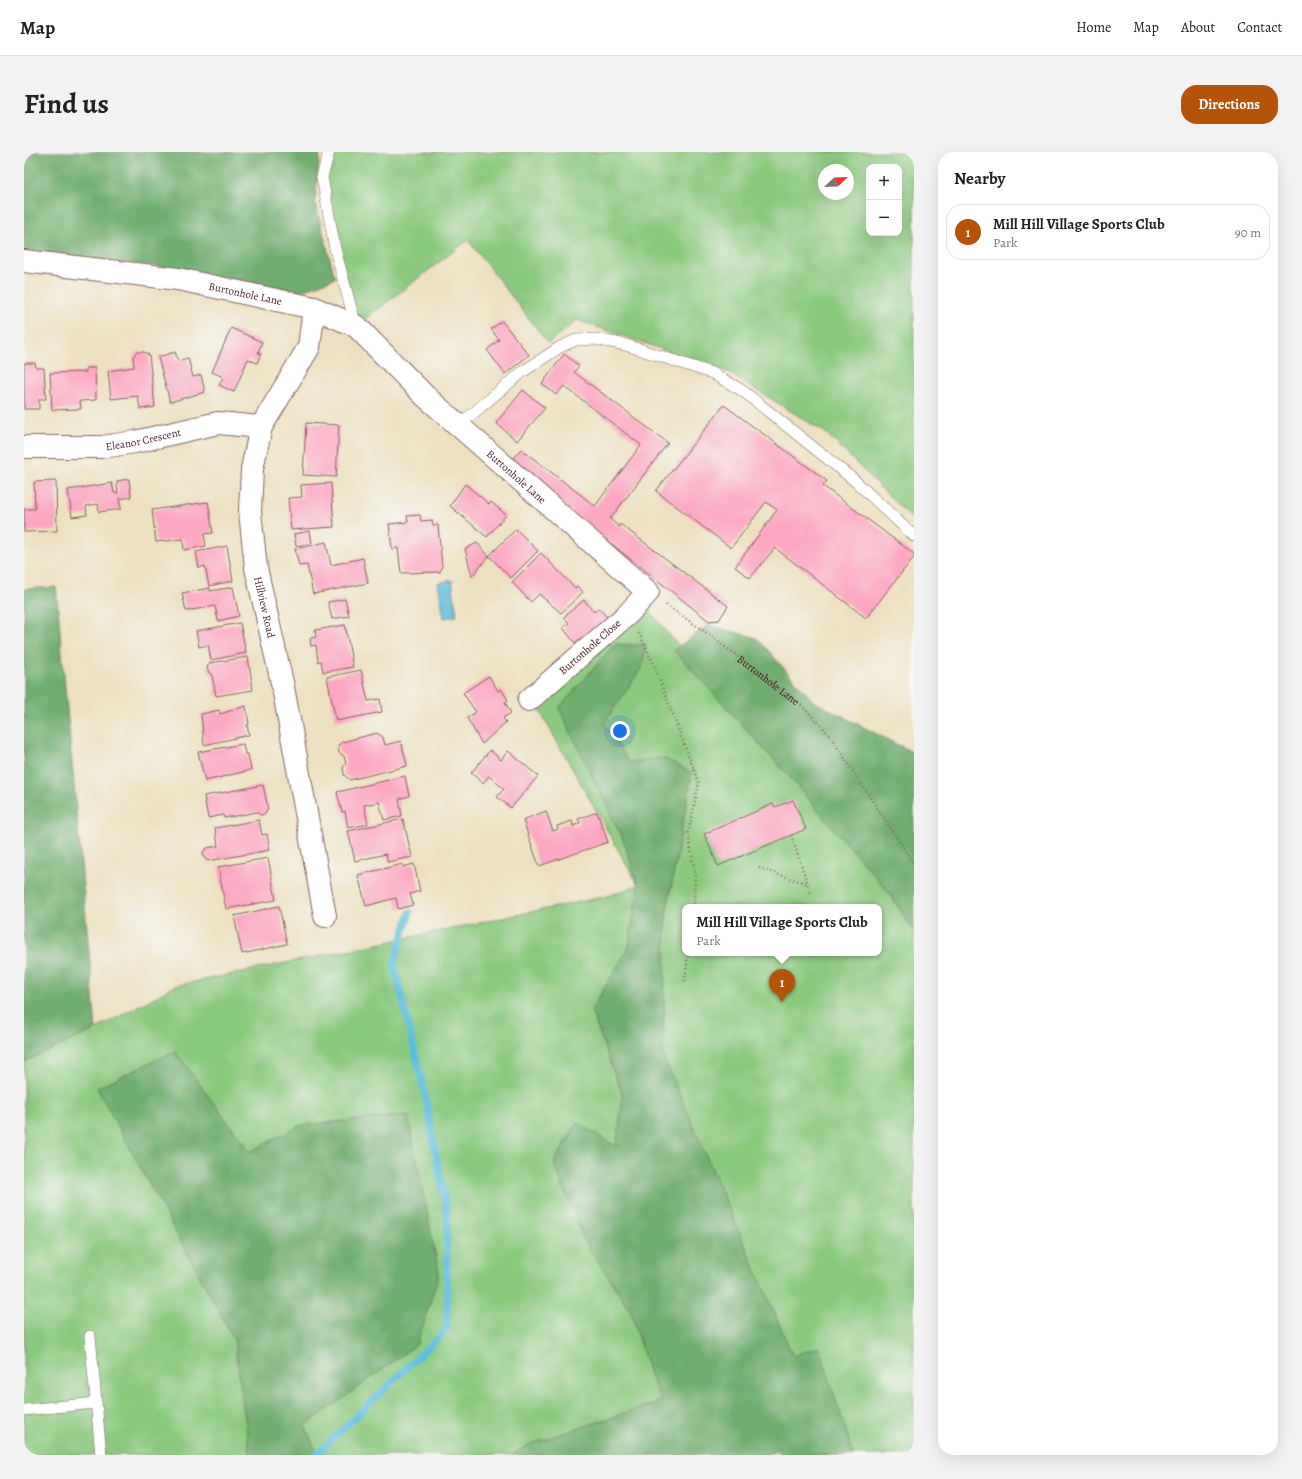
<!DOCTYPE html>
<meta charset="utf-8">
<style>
body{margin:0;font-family:Alegreya,serif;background:#f2f2f2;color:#222}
.controls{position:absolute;right:12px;top:12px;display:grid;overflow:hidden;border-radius:8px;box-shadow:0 4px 16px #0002}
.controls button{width:36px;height:36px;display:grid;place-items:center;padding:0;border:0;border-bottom:1px solid #e0e0e0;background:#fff;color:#222;font:20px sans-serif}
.compass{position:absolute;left:794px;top:12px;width:36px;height:36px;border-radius:50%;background:#fff;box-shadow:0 4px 16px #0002;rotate:67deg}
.you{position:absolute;left:596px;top:579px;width:14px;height:14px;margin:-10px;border:3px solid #fff;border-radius:50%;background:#1a73e8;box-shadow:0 0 0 6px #1a73e833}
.badge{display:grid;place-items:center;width:26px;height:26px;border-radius:50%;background:#b45309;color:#fff;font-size:13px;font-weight:700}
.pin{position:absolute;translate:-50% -33px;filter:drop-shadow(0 1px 2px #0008)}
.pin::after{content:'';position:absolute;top:21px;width:14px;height:12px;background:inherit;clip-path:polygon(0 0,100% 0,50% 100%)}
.popup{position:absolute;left:658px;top:752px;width:200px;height:52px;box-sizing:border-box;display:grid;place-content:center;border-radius:8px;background:#fff;filter:drop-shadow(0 1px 3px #0005);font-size:13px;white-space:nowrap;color:#767676}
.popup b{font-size:15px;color:#222}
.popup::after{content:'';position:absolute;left:50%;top:100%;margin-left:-8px;border:8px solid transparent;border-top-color:#fff}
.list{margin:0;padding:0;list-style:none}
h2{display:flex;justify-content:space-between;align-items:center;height:52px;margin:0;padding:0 16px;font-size:17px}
h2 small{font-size:13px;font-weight:400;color:#767676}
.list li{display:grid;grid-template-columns:26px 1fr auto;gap:12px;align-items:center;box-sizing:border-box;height:56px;margin:0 8px 8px;padding:0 8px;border:1px solid #e0e0e0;border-radius:16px}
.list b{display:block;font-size:15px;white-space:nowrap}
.list p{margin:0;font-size:13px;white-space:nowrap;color:#767676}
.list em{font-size:13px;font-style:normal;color:#767676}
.map{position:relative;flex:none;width:890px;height:1303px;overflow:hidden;border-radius:16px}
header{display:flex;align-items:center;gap:24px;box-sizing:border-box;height:56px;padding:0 20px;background:#fff;border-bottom:1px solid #e0e0e0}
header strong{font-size:19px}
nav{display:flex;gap:22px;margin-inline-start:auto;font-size:14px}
.intro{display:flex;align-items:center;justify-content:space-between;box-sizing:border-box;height:96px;padding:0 24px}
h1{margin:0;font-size:28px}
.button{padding:10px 18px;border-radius:16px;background:#b45309;color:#fff;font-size:14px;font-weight:700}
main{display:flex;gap:24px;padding:0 24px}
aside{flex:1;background:#fff;border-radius:16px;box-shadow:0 4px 16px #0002}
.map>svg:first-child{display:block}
.green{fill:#8bc97f;stroke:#6a7455;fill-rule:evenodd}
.forest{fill:#70ad6e;stroke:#5d664c}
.water{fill:#5cbcdb;stroke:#536e83}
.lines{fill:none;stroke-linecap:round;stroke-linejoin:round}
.stream{stroke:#5cbcdb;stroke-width:7}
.building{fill:#fba7c1}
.lane-casing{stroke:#836360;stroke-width:12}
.street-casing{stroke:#836360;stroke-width:24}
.path{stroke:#836360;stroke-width:2.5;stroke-dasharray:1 3;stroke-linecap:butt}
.lane{stroke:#fff;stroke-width:11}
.street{stroke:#fff;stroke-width:22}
.labels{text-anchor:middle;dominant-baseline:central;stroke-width:3;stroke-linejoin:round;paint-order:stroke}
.street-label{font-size:11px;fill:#4a1f2b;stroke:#f6f6f2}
</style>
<header>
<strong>Map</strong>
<nav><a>Home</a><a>Map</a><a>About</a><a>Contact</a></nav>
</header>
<div class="intro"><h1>Find us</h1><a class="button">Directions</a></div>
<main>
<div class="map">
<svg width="890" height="1303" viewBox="0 0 890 1303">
<rect width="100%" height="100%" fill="#f6f6f2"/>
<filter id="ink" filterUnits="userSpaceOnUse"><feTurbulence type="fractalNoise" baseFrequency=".025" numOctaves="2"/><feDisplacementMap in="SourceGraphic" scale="8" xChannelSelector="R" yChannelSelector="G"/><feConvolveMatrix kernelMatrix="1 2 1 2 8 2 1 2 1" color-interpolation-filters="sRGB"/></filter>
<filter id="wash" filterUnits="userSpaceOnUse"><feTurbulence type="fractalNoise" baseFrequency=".012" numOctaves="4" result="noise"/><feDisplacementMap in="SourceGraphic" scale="16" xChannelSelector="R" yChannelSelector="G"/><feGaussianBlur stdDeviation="0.9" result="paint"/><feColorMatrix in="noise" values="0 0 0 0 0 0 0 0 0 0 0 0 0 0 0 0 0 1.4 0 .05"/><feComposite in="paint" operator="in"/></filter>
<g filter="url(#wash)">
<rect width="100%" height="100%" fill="#ede1c1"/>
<path class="green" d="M305 0H890V369L802 281 704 220 553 168 524 191 444 88 332 174 298 25ZM845 15H875V81H845ZM800 18H824V42H800Z
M617 449 865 741 890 779V1303H793L770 1256 659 1303H0V910L72 877 151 834 584 744 614 733 512 552ZM661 755H855V801H661Z"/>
<path class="forest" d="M0 0H296L291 50 311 126 275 140 154 117 0 98Z
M32 435 72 877 0 910V437Z
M685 473 733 486 789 549 888 600 890 603V779L865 741 769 629 650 498Z
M591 492 622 493 618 515 580 572 605 610 640 606 668 621 642 764 639 904 769 1204 795 1195 830 1303H756L754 1299 739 1303H488L507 1292 637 1249 627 1226 607 1160 560 1088 530 1011 553 971 592 994 599 945 567 858 605 795 614 733 601 692 535 556Z
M151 899 226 1000 277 973 384 963 415 1122 393 1192 281 1274 294 1303H226L210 1187 73 936Z"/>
<path class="water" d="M428 428 433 464 420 466 414 431Z"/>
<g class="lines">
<path class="stream" d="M292 1303 423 1177V1062L402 947 370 812 386 760"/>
</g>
<g id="blocks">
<path class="building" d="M478 169 505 203 481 222 463 198 475 188 467 177Z
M207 176 238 190 234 201 237 202 233 211 224 207 210 240 195 233 199 225 188 220Z
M113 200H120L125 203 131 255 116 257 114 244 87 247 84 219 110 215 109 205Z
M151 200 154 209 164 206 169 225 177 223 181 240 146 250 134 205Z
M540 202 555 214 550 220 644 291 586 367 595 375 596 372 704 454 695 468 685 469 485 311 497 297 571 354 617 293 540 234 532 243 518 232Z
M0 211H11L12 216H20L22 247H15V257H0Z
M62 216H71L72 248 56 249 57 257 28 258 26 221 62 220Z
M499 238 521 256 493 289 472 271Z
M700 253 803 329 799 334 890 402V405L842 466 751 396 726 426 711 415 753 358 742 350 707 396 632 339Z
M282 271 315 273 312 325 279 323Z
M105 327 107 345 95 347 97 357 75 360 74 352 62 354 63 363 48 365 44 338 88 331 90 341H94L93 329Z
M32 329 33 379 0 380V357H11L10 330Z
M307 331 310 375 267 378 264 346 278 345 277 333Z
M441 332 465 352 467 350 482 363 463 385 426 354Z
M184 350 189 381 180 382 182 394 160 398 159 387 132 390 128 358Z
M396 363 397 369 408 368 409 373H414L418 414 416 420 377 421 374 396 368 397 365 372 384 370 383 364Z
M492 377 514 399 487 426 465 404Z
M286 379 288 391 272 394 270 382Z
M302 390 307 413 339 406 344 431 289 442 283 413 275 414 271 397Z
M453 391 465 404 448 424 441 397Z
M203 394 209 429 185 434 181 414 175 416 172 400Z
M517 401 551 436 553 434 559 440 537 461 515 442 507 450 488 430Z
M209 435 215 464 194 469 191 454 162 459 158 441 186 436V439Z
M321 447 325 464 308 467 304 450Z
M560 448 570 460 575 456 585 468 560 490 557 486 551 491 539 476 545 471 540 465Z
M216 471 222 501 187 508 184 493 175 495 172 479Z
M321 473 329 515 299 520 297 509 294 510 292 493 287 494 286 486 292 485 291 478Z
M224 505 229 538 192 544 188 523 185 521 183 515 186 511Z
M337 518 344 549 356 547 358 560 312 569 303 525Z
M465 524 474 539 477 537 484 548 481 550 487 561 479 566 482 570 458 592 443 566 452 560 439 541Z
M222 554 225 572 223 573 225 583 180 593 177 562 195 558 196 562Z
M353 581 359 585 361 593 377 589 383 614 326 628 320 623 319 615 322 612 320 604 315 601 314 593 318 590Z
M219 592 221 602H224L227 618 181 629 174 600Z
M466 598 477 608 484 599 514 624 487 656 473 645 480 637 465 624 459 631 447 621Z
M381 624 385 644 375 647 378 664 360 668 355 650 340 653 344 672 324 676 321 659 318 660 313 640Z
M239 633 244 657 241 662 236 663 233 660 200 666 199 663 184 666 180 644Z
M769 648 782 677 694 714 680 682 749 652 751 655Z
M522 659 529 679 534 677 533 674 548 669 549 674 556 671 554 667 573 660 584 690 515 714 499 668Z
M379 667 388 705 364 710 362 702 331 709 324 679Z
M235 668 238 683 243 682 246 698 184 709 180 706 179 700 183 696 194 694 191 676Z
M244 706 252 748 202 757 194 715Z
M379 712V715L390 712 396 739 386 742 389 753 374 757 372 746 342 754 334 723Z
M255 754 263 792 218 802 210 764Z"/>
</g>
</g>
<g filter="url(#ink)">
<use href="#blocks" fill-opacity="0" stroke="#836360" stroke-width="1"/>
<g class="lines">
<g class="lane-casing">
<path id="lane" d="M305 0 298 25 311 97 332 174
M434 274 497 221 536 195 552 188 571 187 602 193 688 221 719 239 830 328 890 384
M66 1184 77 1303
M0 1258 72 1251"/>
</g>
<g class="street-casing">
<g id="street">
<path id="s2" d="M0 109 154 127 290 156 332 174 401 244 624 440 605 461 505 548"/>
<path id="s3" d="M290 156 285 195 237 275 228 317 226 360 232 416 259 535 301 764"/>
<path id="s4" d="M0 295H78L111 290 194 271 237 275"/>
</g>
</g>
<g class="path">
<path id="s1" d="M642 453 683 481 776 552 804 581 890 712"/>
<path d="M615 481 630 513 675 631 664 681 671 722 670 755"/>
<path d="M767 683 787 742"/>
<path d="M735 716 783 732"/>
<path d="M661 829 664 801"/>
</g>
<use href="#lane" class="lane"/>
<use href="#street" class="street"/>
</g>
</g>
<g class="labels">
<g class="street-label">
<text stroke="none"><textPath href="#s2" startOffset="224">Burtonhole Lane</textPath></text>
<text stroke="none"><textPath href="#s4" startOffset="120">Eleanor Crescent</textPath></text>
<text stroke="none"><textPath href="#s2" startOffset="560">Burtonhole Lane</textPath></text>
<text stroke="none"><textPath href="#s3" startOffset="315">Hillview Road</textPath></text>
<text transform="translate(566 495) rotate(-41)">Burtonhole Close</text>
<text stroke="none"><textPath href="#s1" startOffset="127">Burtonhole Lane</textPath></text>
</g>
</g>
</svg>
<div class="controls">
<button>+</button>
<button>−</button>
</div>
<svg class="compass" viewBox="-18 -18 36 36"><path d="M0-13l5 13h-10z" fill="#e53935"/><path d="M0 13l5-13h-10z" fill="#767676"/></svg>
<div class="you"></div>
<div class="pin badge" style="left:758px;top:850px">1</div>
<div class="popup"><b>Mill Hill Village Sports Club</b>Park</div>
</div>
<aside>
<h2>Nearby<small></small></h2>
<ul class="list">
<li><span class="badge">1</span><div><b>Mill Hill Village Sports Club</b><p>Park</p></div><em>90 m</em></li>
</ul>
</aside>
</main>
